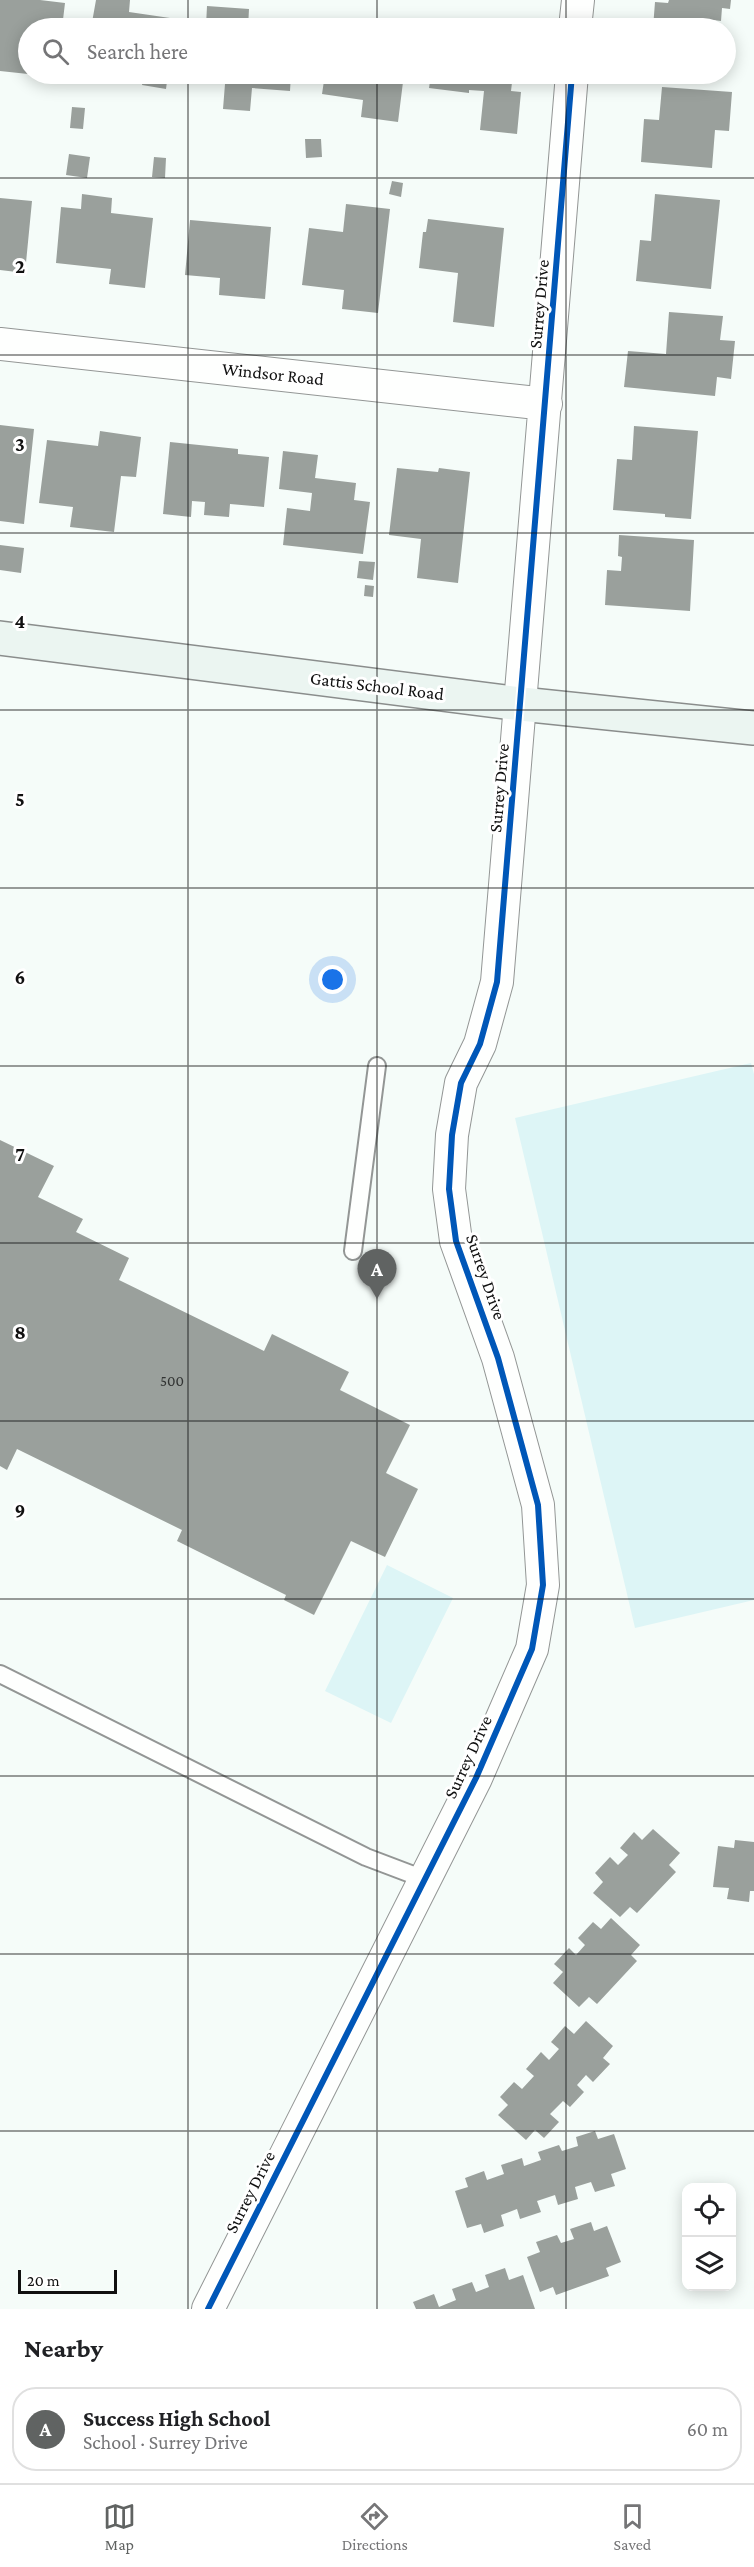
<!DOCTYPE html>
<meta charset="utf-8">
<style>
body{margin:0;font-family:"Crimson Pro",serif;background:#f6f6f6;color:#202124}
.controls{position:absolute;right:18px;bottom:18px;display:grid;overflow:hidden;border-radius:12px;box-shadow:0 3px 15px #0003}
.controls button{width:54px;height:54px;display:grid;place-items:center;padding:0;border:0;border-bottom:2px solid #e0e0e0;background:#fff;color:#202124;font:30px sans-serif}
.scale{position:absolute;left:18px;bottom:15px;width:99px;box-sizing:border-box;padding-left:6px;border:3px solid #101010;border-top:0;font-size:16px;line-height:21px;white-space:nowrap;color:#101010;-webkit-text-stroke:4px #fff;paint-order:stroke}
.you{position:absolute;left:333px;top:980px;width:21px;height:21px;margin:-15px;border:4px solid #fff;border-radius:50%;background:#1a73e8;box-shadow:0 0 0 9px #1a73e833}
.badge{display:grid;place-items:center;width:39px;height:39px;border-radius:50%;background:#606362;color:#fff;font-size:20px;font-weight:700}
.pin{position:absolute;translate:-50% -50px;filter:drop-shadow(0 2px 3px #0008)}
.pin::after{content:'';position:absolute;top:32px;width:21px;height:18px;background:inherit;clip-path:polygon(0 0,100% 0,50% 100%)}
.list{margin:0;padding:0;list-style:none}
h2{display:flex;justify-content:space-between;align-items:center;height:78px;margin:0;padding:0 24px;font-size:26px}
h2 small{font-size:20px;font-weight:400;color:#757577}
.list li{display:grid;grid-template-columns:39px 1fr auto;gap:18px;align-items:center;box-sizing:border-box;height:84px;margin:0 12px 12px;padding:0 12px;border:2px solid #e0e0e0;border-radius:24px}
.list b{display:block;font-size:22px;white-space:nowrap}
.list p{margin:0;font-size:20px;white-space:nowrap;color:#757577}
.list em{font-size:20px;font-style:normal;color:#757577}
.icon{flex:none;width:33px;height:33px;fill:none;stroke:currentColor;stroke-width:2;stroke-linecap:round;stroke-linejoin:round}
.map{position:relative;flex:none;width:754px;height:2309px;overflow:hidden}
.search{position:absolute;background:#fff;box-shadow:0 3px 15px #0003;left:18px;right:18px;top:18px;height:66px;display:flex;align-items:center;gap:15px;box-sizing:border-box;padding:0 21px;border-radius:33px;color:#757577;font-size:22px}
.sheet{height:174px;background:#fff}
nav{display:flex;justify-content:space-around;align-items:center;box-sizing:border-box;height:84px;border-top:2px solid #e0e0e0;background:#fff;font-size:16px;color:#757577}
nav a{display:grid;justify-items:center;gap:3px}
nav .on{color:#606362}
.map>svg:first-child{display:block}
.pitch{fill:#ddf5f6}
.building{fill:#9aa09c}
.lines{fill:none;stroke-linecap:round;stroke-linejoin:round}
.lane-casing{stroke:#939695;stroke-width:20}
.street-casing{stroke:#939695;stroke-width:34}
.secondary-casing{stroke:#8a8d8c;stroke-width:36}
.lane{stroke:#fefffe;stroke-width:16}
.street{stroke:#fefffe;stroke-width:32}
.secondary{stroke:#ebf5f1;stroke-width:33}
.cycleway-casing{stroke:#fff;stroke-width:10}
.cycleway{stroke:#0057b8;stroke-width:6}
.grid{fill:none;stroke:#101010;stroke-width:1.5;stroke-opacity:0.55}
.labels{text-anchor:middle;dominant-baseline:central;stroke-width:6;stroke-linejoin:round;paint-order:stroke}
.number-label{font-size:15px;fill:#323433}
.street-label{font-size:18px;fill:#101010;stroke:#fff}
.grid-label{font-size:20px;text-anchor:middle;font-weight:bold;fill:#101010;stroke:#fff;stroke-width:6;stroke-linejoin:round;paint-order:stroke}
</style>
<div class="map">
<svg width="754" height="2309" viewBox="0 0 754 2309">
<rect width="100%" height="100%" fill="#f5fcf9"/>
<path class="pitch" d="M751 1063 754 1074V1600L635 1628 515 1118Z
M387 1565 453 1598 391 1723 325 1691Z"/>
<path class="building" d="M0 0H40L65 3 62 28H28V74L0 71Z
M96 0H130L129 12 170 18 169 28H91Z
M669 0H731L730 9 722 8 721 21 713 20 712 28H653L655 2 668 3Z
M207 6 249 9 248 28H203L206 26Z
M332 18 371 23V28H331Z
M144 74H168L166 89 142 85Z
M200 74H291L290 91 252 88 250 111 223 109 225 84 200 82Z
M325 74H404L398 122 361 117 363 100 322 94Z
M431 74H513L511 91 521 92 517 134 480 130 484 91 469 90V93L429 88Z
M662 87 732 92 729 131 715 130 712 168 641 162 644 119 659 120Z
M72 107 85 108 83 129 70 128Z
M305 139H321L322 157 306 158Z
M69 154 90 157 87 178 66 175Z
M154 157 166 158 165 178 152 177Z
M392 181 403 183 401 197 389 194Z
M82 194 112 198 111 213 153 218 145 288 109 284 111 269 56 263 61 207 81 209Z
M655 194 720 200 711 289 636 281 640 240 651 241Z
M0 198 32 201 25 273 0 270Z
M346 204 390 209 378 313 342 309 344 290 302 285 309 228 343 232Z
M428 219 504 228 494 327 453 322 458 273 419 268 423 232H426Z
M190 220 271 227 265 299 219 295 220 278 185 275Z
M669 312 723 316 720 340 735 341 731 379 717 377 715 396 624 387 628 351 666 354Z
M0 425 34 429 24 524 0 521Z
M634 426 698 431 691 519 665 517V514L613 510 617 459 632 460Z
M100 431 141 437 136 477 121 476 114 532 70 527 73 507 39 503 47 440 98 446Z
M170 442 238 449V454L269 457 264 507 230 504 229 517 204 515 205 502 192 501 191 517 163 514Z
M283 451 318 455 315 478 356 483 354 500 370 502 363 554 283 545 287 508 310 511 312 493 279 489Z
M397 468 438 472 439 468 470 472 458 583 417 578 421 539 389 535Z
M619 535 694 540 690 611 605 605 607 570 621 571 622 557 618 556Z
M0 545 24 548 21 573 0 570Z
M359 561 375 562 373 580 357 578Z
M365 585 374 586 373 597 364 596Z
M0 1140 54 1166 38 1197 83 1219 76 1232 129 1258 119 1280 264 1351 272 1334 349 1372 340 1390 410 1425 386 1473 418 1489 385 1557 351 1541 314 1615 284 1600 286 1595 177 1541 182 1530 17 1449 7 1470 0 1466Z
M653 1829 680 1853 669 1865 676 1872 637 1913 630 1907 620 1917 593 1893 603 1882 595 1873 610 1857 618 1865 628 1855 620 1848 634 1832 642 1840Z
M735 1840 754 1842V1891H750L749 1902 727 1899 729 1888 713 1887 718 1846 734 1848Z
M611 1918 640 1945 631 1955 637 1961 597 2004 589 1997 579 2007 553 1983 563 1972 554 1964 569 1948 576 1955 585 1945 578 1938 593 1922 601 1929Z
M586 2021 613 2046 603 2058 610 2064 593 2082 586 2075 577 2085 584 2092 570 2107 563 2101 550 2114 559 2122 544 2138 535 2130 526 2140 498 2115 508 2105 500 2097 514 2082 522 2089 534 2076 526 2069 541 2052 549 2060 559 2049 551 2042 565 2026 574 2034Z
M595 2131 598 2139 614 2134 626 2169 611 2174 615 2186 595 2192 591 2182 575 2187 578 2199 558 2205 555 2195 537 2201 541 2212 520 2219 517 2209 501 2215 504 2226 484 2233 481 2224 467 2228 455 2191 468 2187 465 2178 484 2171 487 2180 504 2174 501 2165 522 2158 524 2166 541 2160 538 2152 559 2145 562 2151 578 2146 576 2137Z
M591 2222 594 2231 607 2226 621 2262 606 2268 609 2276 556 2295 553 2287 540 2292 527 2257 540 2252 536 2242 557 2235 561 2243 574 2239 570 2229Z
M505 2268 509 2280 523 2275 535 2309H416L413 2302 434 2294 439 2307 456 2300 452 2289 472 2282 476 2292 489 2287 485 2275Z"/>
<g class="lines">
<g class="lane-casing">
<path id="lane" d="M353 1251 377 1066
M0 1674 366 1857 424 1879"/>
</g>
<g class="street-casing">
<path id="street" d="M575 28 578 0
M0 344 546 404
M208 2309 476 1778 532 1649 543 1585 538 1505 498 1358 456 1241 449 1189 452 1135 461 1083 480 1044 497 982 572 74"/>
</g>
<g class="secondary-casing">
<path id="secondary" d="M0 638 521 704 754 728"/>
</g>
<use href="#lane" class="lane"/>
<use href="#street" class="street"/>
<use href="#secondary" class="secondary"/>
<g class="cycleway-casing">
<path id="cycleway" d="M208 2309 476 1778 532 1649 543 1585 538 1505 498 1358 456 1241 449 1189 452 1135 461 1083 480 1044 497 982 572 74"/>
</g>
<use href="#cycleway" class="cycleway"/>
</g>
<path class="grid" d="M188 0V28M377 0V28M566 0V28M188 74V2309M377 74V2309M566 74V2309M0 178H754M0 355H754M0 533H754M0 710H754M0 888H754M0 1066H754M0 1243H754M0 1421H754M0 1599H754M0 1776H754M0 1954H754M0 2131H754"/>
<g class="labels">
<g class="number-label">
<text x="172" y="1381">500</text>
</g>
<g class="street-label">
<text transform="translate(539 304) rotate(-85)">Surrey Drive</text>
<text transform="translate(273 374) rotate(6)">Windsor Road</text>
<text transform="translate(377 686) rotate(7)">Gattis School Road</text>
<text transform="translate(499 788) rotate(-85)">Surrey Drive</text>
<text transform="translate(486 1277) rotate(71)">Surrey Drive</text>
<text transform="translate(468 1757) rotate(-65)">Surrey Drive</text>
<text transform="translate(250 2192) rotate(-63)">Surrey Drive</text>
</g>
</g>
<g class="grid-label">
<text x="20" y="273">2</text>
<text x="20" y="451">3</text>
<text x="20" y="628">4</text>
<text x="20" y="806">5</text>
<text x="20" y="984">6</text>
<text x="20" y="1161">7</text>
<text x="20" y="1339">8</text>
<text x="20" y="1517">9</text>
</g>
</svg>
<div class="controls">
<button><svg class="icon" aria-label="locate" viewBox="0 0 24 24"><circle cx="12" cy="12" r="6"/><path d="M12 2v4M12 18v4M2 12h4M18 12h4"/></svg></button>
<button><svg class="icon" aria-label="layers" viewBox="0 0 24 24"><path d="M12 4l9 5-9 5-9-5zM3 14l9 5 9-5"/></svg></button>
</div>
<div class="scale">20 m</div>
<div class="you"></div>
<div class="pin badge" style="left:377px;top:1299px">A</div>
<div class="search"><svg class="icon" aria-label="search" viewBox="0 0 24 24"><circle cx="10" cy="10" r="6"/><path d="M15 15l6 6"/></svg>Search here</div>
</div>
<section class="sheet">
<h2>Nearby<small></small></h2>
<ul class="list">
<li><span class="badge">A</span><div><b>Success High School</b><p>School · Surrey Drive</p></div><em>60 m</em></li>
</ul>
</section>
<nav>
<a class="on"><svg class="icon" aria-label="map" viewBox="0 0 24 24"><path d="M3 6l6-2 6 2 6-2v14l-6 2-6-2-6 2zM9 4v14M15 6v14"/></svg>Map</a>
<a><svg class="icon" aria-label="directions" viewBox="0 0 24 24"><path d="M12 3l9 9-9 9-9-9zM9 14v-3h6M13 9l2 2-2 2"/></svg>Directions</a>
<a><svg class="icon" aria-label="saved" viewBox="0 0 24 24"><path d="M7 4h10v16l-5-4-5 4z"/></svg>Saved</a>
</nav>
